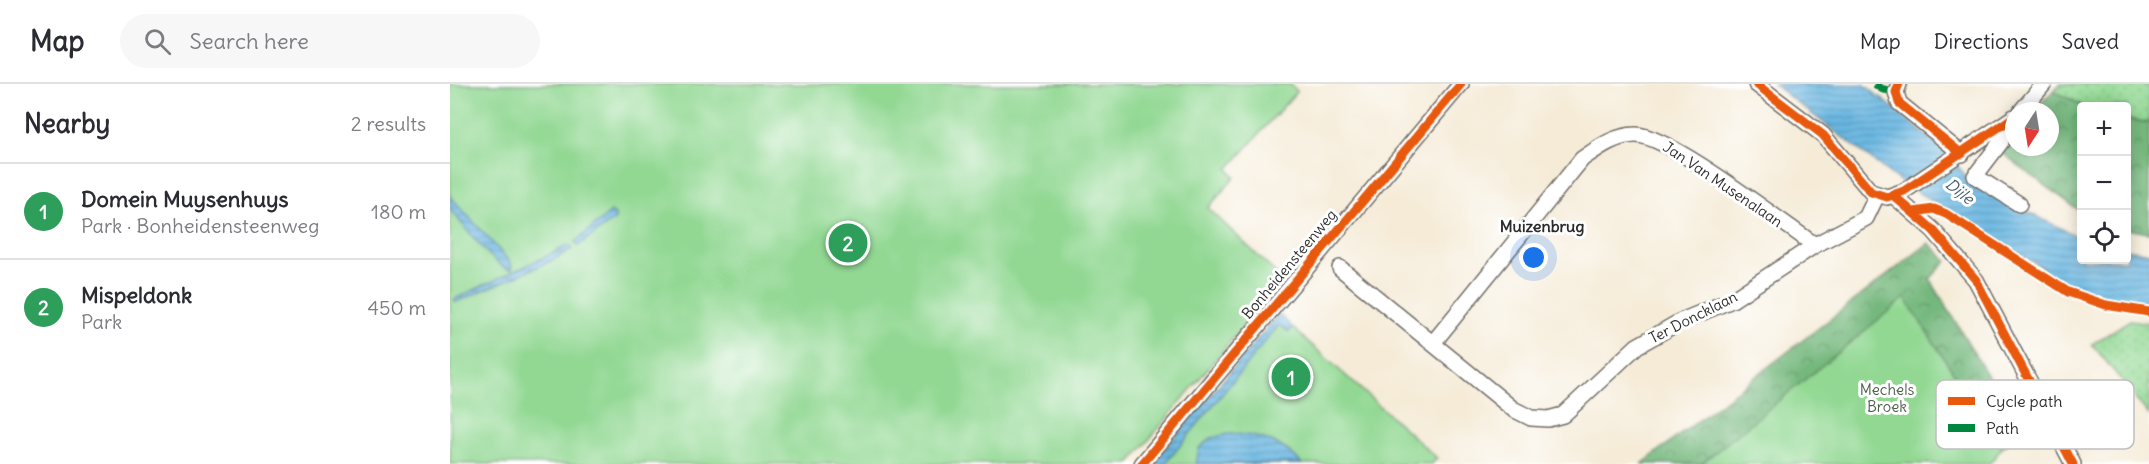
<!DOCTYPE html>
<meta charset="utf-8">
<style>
body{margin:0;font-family:Delius,sans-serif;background:#f7f7f7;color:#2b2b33}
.controls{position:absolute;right:18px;top:18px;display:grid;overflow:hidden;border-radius:6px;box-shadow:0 3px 15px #0003}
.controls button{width:54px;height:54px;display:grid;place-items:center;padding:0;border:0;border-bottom:2px solid #e1e1e2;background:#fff;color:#2b2b33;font:30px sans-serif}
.compass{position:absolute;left:1555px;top:18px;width:54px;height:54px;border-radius:50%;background:#fff;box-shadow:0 3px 15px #0003;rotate:192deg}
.you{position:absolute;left:1084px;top:174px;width:21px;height:21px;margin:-15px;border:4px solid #fff;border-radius:50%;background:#1a73e8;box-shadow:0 0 0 9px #1a73e833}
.badge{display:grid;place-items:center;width:39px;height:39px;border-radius:50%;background:#c8321e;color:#fff;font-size:20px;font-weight:700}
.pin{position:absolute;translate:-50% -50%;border:3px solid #fff;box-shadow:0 2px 6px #0006}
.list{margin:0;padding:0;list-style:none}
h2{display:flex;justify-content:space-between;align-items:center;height:78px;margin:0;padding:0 24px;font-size:26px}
h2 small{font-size:20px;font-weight:400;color:#7c7c81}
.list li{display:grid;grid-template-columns:39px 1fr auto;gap:18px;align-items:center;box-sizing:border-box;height:96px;padding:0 24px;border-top:2px solid #e1e1e2}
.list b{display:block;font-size:22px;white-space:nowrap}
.list p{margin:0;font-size:20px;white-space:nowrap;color:#7c7c81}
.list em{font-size:20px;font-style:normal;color:#7c7c81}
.icon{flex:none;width:33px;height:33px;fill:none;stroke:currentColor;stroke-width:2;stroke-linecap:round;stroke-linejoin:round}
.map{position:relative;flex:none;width:1699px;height:380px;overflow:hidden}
header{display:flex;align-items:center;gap:36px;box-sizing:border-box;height:84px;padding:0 30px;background:#fff;border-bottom:2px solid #e1e1e2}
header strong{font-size:28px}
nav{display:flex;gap:33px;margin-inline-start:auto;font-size:21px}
.search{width:420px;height:54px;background:#f7f7f7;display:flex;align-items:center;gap:15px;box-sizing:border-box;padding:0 21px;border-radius:33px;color:#7c7c81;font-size:22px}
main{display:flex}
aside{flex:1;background:#fff}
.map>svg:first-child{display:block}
.grass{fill:url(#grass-dots);stroke:#5e825f;stroke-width:1.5}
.forest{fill:url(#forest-crowns);stroke:#507254;stroke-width:1.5}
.park{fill:#92d893;stroke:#5e825f;stroke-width:1.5}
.water{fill:url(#water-rules);stroke:#487086;stroke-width:1.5}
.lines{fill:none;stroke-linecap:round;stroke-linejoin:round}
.minor-casing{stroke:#726e67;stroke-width:18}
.minor{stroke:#fff;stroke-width:15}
.quiet{stroke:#00873e;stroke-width:8;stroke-dasharray:15 8;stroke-linecap:butt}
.cycleway-casing{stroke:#fff;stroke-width:13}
.cycleway{stroke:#e8590c;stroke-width:9}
.labels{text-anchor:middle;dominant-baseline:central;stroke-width:6;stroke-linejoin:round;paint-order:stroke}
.street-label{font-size:15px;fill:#2b2b2b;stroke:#fff}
.park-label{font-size:15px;fill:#4a5f4a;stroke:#fff}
.water-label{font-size:16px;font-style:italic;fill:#405b6b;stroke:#fff}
.neighbourhood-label{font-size:16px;font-weight:bold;fill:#2b2b2b;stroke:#fff}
.key{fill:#fff;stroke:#bfbfbf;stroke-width:1.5}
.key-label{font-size:16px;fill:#2b2b2b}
</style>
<header>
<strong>Map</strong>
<div class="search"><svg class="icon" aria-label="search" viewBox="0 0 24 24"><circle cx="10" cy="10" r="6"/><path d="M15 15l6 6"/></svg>Search here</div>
<nav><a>Map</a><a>Directions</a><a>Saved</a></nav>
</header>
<main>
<aside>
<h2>Nearby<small>2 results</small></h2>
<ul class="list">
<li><span class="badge" style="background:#2e9e5b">1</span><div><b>Domein Muysenhuys</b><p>Park · Bonheidensteenweg</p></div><em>180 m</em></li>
<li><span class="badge" style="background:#2e9e5b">2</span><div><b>Mispeldonk</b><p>Park</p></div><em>450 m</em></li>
</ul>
</aside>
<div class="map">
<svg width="1699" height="380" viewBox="0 0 1699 380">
<defs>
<pattern id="grass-dots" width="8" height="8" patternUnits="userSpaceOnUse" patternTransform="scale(1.5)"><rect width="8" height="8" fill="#92d893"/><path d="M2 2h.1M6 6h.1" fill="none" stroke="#7eba7f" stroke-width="1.8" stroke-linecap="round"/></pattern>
<pattern id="forest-crowns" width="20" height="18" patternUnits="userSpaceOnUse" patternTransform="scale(1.5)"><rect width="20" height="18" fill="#75b87d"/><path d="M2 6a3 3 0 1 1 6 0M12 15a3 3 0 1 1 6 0" fill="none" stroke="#609667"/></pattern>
<pattern id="water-rules" width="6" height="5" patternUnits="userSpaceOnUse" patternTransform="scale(1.5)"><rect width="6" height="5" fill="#66b5e1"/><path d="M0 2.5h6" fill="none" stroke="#5493b7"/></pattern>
</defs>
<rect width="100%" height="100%" fill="#fff"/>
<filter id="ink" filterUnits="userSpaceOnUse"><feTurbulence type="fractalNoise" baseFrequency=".0167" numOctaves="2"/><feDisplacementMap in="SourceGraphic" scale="12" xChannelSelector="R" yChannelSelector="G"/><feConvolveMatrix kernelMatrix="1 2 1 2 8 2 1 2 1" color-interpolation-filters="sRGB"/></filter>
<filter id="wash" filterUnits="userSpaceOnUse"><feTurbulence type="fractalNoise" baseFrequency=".008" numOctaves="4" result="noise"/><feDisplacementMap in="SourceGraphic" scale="24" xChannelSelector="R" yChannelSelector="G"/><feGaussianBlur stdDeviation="1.35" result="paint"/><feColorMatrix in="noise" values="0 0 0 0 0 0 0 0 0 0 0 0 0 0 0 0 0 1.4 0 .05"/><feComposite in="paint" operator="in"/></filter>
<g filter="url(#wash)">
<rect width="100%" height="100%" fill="#f5ebd7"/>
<path class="grass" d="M1609 0H1699V39L1677 35 1676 22H1633L1604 7Z
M1680 236 1699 239V331L1642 260Z"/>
<path class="forest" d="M1604 7 1633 22 1631 128 1544 63 1564 44V63H1600V27H1582Z
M1676 35 1699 39V149L1677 145Z
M1479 159 1497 177 1480 195 1570 346 1552 364 1455 215 1251 380H1192Z"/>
<path class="park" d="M0 0H840L847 7 778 85 785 93 758 124 832 195 679 380H0Z
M1455 214 1552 364 1539 380H1251Z
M829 240 839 248 843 244 987 374 982 380H715Z"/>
<path class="water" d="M1323 0H1414L1426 10V13L1429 12 1497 69 1515 91 1543 111 1631 154 1632 176H1676L1677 165 1699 169V223C1663 220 1618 211 1593 184L1452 99Z
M0 112 61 179 62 186C45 185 12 139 0 125Z
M161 128 165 131V135L128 162 125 158Z
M120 161 122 165 99 178 11 216 6 218 4 215Z
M829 230 843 244 839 248 829 241 715 380H702Z
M778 350C805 349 835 359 852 380H746L749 364 761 354Z"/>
</g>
<g filter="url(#ink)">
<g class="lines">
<g class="minor-casing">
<path id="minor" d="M1306 0 1373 51 1421 108 1437 113 1454 107 1564 33
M1449 0 1446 8 1449 19 1512 70
M1571 27 1594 0
M1554 42 1551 58 1525 92 1569 120
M1444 112 1483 146 1526 196 1623 380
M890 184 1063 325 1081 334 1098 335 1113 331 1187 262 1231 237 1282 216 1365 161 1416 134 1427 111
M983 259 1132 75C1148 64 1165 51 1186 51 1219 51 1332 139 1365 161
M692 380 1011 0"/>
</g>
<use href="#minor" class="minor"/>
<path class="quiet" d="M1425 0 1432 5 1446 8"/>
<g class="cycleway-casing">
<path id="cycleway" d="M1306 0 1373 51 1421 108 1437 113 1454 107 1564 33
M1449 0 1446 8 1449 19 1512 70
M1444 112 1483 146 1526 196 1623 380
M1464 128 1484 125 1496 130 1618 208 1656 221 1699 228
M692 380 1011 0"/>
</g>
<use href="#cycleway" class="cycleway"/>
</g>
</g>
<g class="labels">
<g class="street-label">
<text transform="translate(1273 100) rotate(34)">Jan Van Musenalaan</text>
<text transform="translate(839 180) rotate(-50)">Bonheidensteenweg</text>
<text transform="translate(1243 233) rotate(-27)">Ter Doncklaan</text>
</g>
<g class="park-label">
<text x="1437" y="305">Mechels<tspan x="1437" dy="17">Broek</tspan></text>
</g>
<g class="water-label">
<text transform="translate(1510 107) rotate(38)">Dijle</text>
</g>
<g class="neighbourhood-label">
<text x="1092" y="142">Muizenbrug</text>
</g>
</g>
<rect x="1486" y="296" width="198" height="69" rx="9" class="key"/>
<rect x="1498" y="313" width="27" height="8" fill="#e8590c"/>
<rect x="1498" y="340" width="27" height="8" fill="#00873e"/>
<g class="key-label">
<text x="1536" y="323">Cycle path</text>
<text x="1536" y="350">Path</text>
</g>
</svg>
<div class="controls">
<button>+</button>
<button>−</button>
<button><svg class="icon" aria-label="locate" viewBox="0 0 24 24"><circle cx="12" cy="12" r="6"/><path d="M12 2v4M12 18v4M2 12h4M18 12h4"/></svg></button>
</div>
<svg class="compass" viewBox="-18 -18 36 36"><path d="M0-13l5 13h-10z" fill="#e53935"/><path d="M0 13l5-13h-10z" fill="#7c7c81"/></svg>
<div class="you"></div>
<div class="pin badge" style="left:841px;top:293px;background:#2e9e5b">1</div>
<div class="pin badge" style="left:398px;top:159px;background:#2e9e5b">2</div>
</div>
</main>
